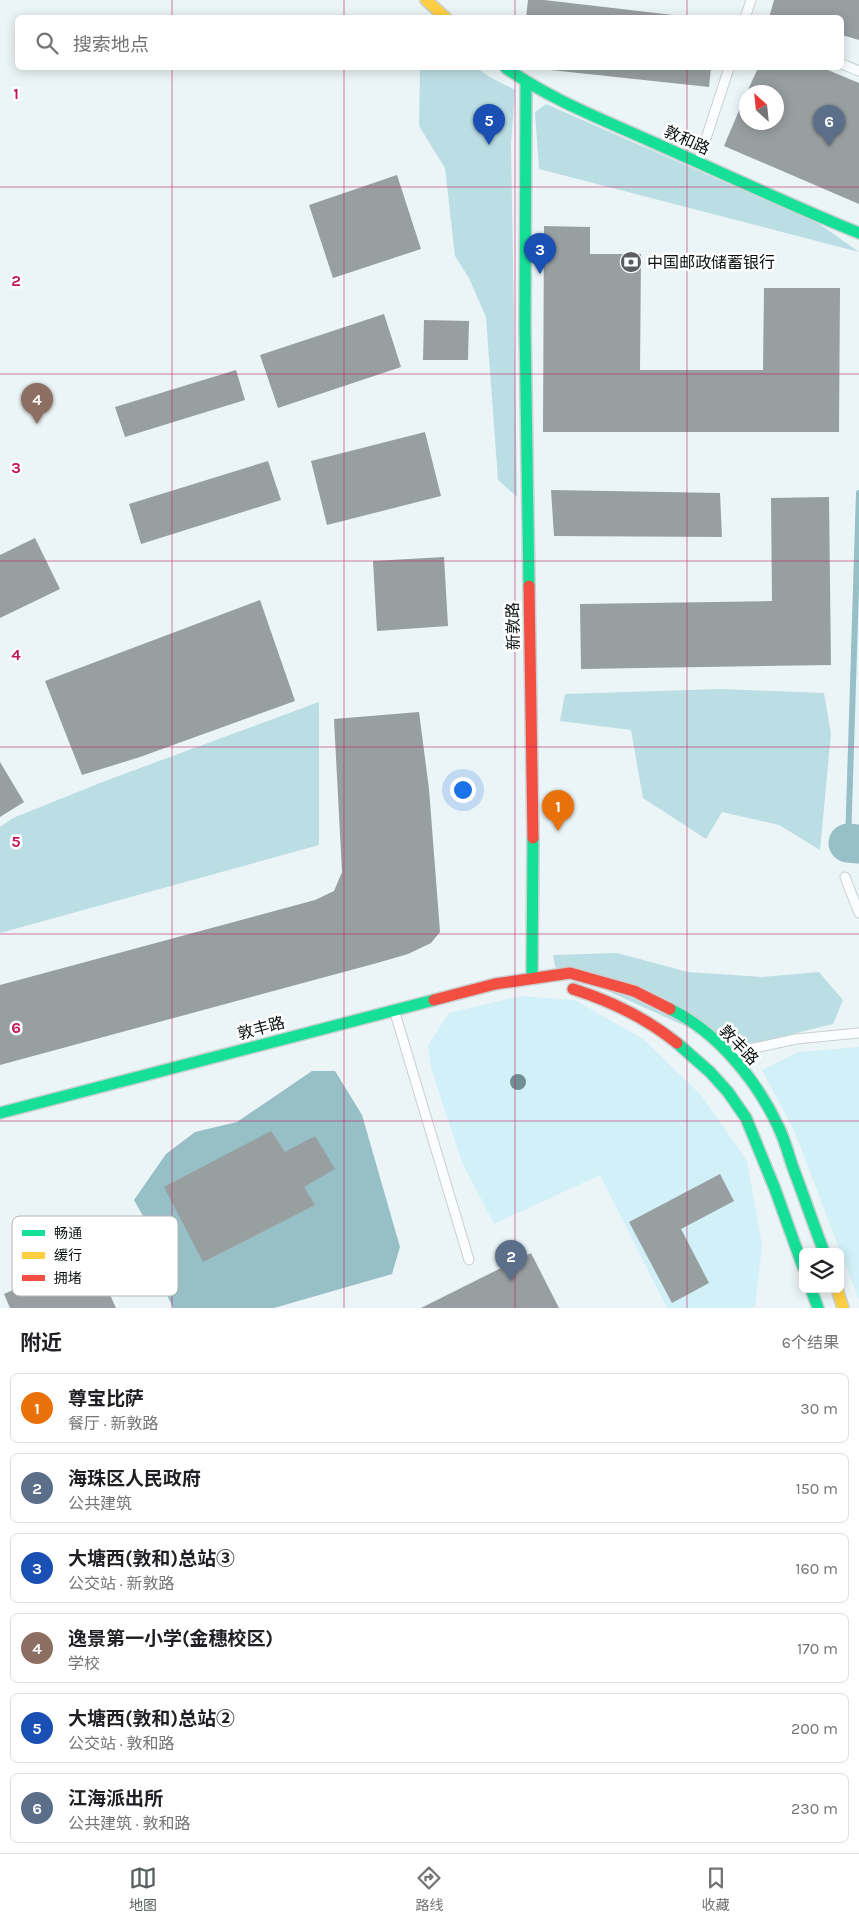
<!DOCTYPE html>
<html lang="zh">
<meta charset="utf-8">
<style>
body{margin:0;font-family:Karla,"Noto Sans SC",sans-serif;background:#f2f2f2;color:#202124}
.controls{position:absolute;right:15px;bottom:15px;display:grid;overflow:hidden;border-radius:8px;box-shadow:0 2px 12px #0003}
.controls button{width:45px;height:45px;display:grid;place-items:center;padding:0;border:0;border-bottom:1px solid #e0e0e0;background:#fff;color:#202124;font:25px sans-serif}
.compass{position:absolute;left:739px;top:85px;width:45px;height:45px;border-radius:50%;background:#fff;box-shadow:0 2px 12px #0003;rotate:333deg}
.you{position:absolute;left:462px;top:789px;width:18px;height:18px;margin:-12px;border:4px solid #fff;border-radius:50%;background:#1a73e8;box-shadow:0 0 0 8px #1a73e833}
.badge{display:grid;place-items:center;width:32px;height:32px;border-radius:50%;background:#595f60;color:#fff;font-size:16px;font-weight:700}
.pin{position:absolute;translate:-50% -41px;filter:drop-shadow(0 1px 2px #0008)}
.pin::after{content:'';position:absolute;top:26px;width:18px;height:15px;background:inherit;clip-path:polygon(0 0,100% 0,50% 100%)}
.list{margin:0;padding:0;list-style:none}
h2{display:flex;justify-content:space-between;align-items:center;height:65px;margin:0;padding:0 20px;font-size:21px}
h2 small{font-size:16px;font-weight:400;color:#757577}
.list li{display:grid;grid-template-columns:32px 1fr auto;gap:15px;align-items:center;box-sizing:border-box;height:70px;margin:0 10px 10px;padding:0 10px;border:1px solid #e0e0e0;border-radius:8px}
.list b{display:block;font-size:19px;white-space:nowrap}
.list p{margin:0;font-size:16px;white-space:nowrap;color:#757577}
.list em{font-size:16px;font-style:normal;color:#757577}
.icon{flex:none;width:28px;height:28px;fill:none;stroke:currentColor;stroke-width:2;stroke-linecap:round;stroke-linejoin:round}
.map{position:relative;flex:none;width:859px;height:1308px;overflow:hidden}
.search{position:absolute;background:#fff;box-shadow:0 2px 12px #0003;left:15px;right:15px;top:15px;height:55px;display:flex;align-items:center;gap:12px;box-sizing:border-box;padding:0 18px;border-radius:8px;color:#757577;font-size:19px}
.sheet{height:545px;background:#fff}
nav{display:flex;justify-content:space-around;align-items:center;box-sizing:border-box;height:70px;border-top:1px solid #e0e0e0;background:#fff;font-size:14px;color:#757577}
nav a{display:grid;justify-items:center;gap:2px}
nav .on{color:#595f60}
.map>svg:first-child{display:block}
.green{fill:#d1f0f7}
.forest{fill:#bbdee4}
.water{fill:#96bfc6}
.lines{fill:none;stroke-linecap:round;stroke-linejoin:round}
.stream{stroke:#96bfc6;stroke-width:6}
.river{stroke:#96bfc6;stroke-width:39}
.building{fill:#989fa0}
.lane-casing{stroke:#c9d0d2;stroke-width:11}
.fast-casing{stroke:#c9d0d2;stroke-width:14}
.slow-casing{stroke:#c9d0d2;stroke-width:14}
.jam-casing{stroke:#c9d0d2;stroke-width:14}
.lane{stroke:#fcfdfe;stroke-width:9}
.fast{stroke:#16e098;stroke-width:11}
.slow{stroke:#ffcf43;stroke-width:11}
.jam{stroke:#f24e42;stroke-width:11}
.tree{fill:#709096}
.grid{fill:none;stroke:#c2185b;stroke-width:1;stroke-opacity:0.55}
.labels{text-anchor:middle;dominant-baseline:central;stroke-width:5;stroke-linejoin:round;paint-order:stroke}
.street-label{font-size:16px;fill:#0a0f10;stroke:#fff}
.poi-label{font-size:16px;fill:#0a0f10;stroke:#fff;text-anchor:start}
.key{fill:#fff;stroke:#b6b7b7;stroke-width:1}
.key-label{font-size:14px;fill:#0a0f10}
.grid-label{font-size:16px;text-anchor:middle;font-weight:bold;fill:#c2185b;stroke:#fff;stroke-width:5;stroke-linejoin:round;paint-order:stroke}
</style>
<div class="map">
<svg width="859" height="1308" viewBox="0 0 859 1308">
<rect width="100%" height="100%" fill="#ebf4f6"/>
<path class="green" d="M520 996 575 1000 643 1039 701 1095 747 1161 762 1245 755 1306 751 1308H667L600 1175 494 1224 462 1162 432 1071 428 1045 449 1013Z
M859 1047V1300L794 1130 762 1070 798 1052Z"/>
<path class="forest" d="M420 68H477L488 76 515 90 511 144 517 497 498 480 486 317 469 278 455 256 445 168 419 126Z
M546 104 818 223 859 252 539 169 535 112Z
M720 689 824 693 831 734 820 850 779 825 722 812 706 839 643 798 631 730 560 721 565 694Z
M319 702V845L0 933V827L13 818 105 781Z
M617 953 688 972 762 977 819 972 843 1000 833 1024 764 1041 729 1046 555 967 553 955Z"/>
<path class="water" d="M312 1071H335L362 1115 400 1247 392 1274 274 1308H173L165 1291 152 1232 134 1200 166 1154 195 1132 237 1122Z"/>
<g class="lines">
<path class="stream" d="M848 843 859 493"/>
<path class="river" d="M848 843 859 844"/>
</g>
<path class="building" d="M528 0H544L699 18H526Z
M774 0H859V40L842 35V18H769Z
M532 68H711L709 87Z
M758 68H823L859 83V204L724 146 746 94V122H776V92H747Z
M397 175 421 249 333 278 309 205Z
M544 226 590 227V254H641L640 370H763L764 288H840L839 432H543Z
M384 314 401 367 278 408 260 355Z
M424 320 469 321 468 360H423Z
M236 370 245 400 125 437 115 407Z
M425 432 441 496 327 525 311 461Z
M268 461 281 500 141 544 129 504Z
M551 490 720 493 722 537 554 536Z
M829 497 831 665 581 669 580 604 772 601 771 498Z
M35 538 60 589 0 618V555Z
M444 557 448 626 377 631 373 561Z
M260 600 295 701 140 757 82 775 45 681Z
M419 712 429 789 440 932 431 943 408 954 377 963 0 1065V985L315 900 334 891 342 872 334 719Z
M0 762 24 802 0 817Z
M271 1131 285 1152 315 1136 335 1169 304 1187 315 1205 203 1262 164 1187Z
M720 1174 734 1201 681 1229 709 1283 672 1303 629 1222Z
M531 1253 559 1308H421Z
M92 1255 116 1308H10L4 1294Z"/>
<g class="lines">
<g class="lane-casing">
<path id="lane" d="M745 18 751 0
M842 64 859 71
M699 160 729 68
M845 877 859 913
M395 1013 469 1260
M731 1053 796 1039 859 1033"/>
</g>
<g class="fast-casing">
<path id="fast" d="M506 68C550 99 599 118 648 140 718 171 788 204 859 233
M526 83 525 326 529 586
M532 978 533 838
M670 1009C717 1032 756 1079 778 1126 784 1138 788 1152 792 1165 803 1194 813 1223 824 1252
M677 1043 710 1072 728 1092 746 1118 775 1189 803 1267
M0 1113 434 1000
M811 1289 818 1308"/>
</g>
<g class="slow-casing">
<path id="slow" d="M426 0 446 18
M837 1289 843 1308"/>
</g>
<g class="jam-casing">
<path id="jam" d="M529 586 533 838
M573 989C611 1001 646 1018 677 1043
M434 1000 495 984 570 973 634 991 670 1009"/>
</g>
<use href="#lane" class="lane"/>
<use href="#fast" class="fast"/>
<use href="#slow" class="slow"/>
<use href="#jam" class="jam"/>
</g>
<circle class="tree" cx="518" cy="1082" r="8"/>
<path class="grid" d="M172 0V18M344 0V18M515 0V18M687 0V18M172 68V1308M344 68V1308M515 68V1308M687 68V1308M0 187H859M0 374H859M0 561H859M0 747H859M0 934H859M0 1121H859"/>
<defs>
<g id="bank-disc" transform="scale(1.125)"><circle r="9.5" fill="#595f60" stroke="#fff"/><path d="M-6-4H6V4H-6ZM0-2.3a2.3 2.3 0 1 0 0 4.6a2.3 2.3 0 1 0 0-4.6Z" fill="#fff"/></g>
</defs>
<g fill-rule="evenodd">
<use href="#bank-disc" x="631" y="262"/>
</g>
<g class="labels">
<g class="street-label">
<text transform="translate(687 140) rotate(24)">敦和路</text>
<text transform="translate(513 626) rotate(-91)">新敦路</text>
<text transform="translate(261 1028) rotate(-15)">敦丰路</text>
<text transform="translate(739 1045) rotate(46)">敦丰路</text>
</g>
<g class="poi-label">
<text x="647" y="262">中国邮政储蓄银行</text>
</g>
</g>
<rect x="12" y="1216" width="166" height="80" rx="8" class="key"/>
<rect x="22" y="1230" width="23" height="6" fill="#16e098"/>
<rect x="22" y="1252" width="23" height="7" fill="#ffcf43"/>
<rect x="22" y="1275" width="23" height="6" fill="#f24e42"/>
<g class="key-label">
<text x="54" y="1238">畅通</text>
<text x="54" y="1260">缓行</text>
<text x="54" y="1283">拥堵</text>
</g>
<g class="grid-label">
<text x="16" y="99">1</text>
<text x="16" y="286">2</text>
<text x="16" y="473">3</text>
<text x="16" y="660">4</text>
<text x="16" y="847">5</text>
<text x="16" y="1033">6</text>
</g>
</svg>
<div class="controls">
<button><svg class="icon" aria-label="layers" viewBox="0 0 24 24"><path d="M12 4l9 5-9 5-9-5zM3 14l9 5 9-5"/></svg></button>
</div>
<svg class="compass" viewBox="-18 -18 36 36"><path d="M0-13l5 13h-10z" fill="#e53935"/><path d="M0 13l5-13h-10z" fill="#757577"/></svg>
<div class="you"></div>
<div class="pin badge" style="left:558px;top:831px;background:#e8710a">1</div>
<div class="pin badge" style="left:511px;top:1281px;background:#5c6f8a">2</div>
<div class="pin badge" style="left:540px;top:274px;background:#1a4fb4">3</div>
<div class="pin badge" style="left:37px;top:424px;background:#8d6e63">4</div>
<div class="pin badge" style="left:489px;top:145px;background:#1a4fb4">5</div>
<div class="pin badge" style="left:829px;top:146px;background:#5c6f8a">6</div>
<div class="search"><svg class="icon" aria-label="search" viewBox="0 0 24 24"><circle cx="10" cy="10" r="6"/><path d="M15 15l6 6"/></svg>搜索地点</div>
</div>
<section class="sheet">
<h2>附近<small>6个结果</small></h2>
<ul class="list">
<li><span class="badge" style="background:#e8710a">1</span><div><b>尊宝比萨</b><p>餐厅 · 新敦路</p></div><em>30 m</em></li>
<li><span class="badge" style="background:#5c6f8a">2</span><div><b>海珠区人民政府</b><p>公共建筑</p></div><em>150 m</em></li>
<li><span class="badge" style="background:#1a4fb4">3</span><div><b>大塘西(敦和)总站③</b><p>公交站 · 新敦路</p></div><em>160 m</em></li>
<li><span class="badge" style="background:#8d6e63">4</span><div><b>逸景第一小学(金穗校区)</b><p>学校</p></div><em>170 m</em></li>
<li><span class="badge" style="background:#1a4fb4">5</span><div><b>大塘西(敦和)总站②</b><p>公交站 · 敦和路</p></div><em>200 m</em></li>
<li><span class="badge" style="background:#5c6f8a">6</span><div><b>江海派出所</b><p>公共建筑 · 敦和路</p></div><em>230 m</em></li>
</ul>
</section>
<nav>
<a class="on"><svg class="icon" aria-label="map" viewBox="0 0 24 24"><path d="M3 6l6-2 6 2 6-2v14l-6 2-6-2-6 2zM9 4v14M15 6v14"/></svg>地图</a>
<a><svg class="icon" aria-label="directions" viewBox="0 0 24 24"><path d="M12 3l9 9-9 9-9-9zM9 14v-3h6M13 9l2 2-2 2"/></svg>路线</a>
<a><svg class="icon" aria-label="saved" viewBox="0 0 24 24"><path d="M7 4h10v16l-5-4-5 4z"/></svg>收藏</a>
</nav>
